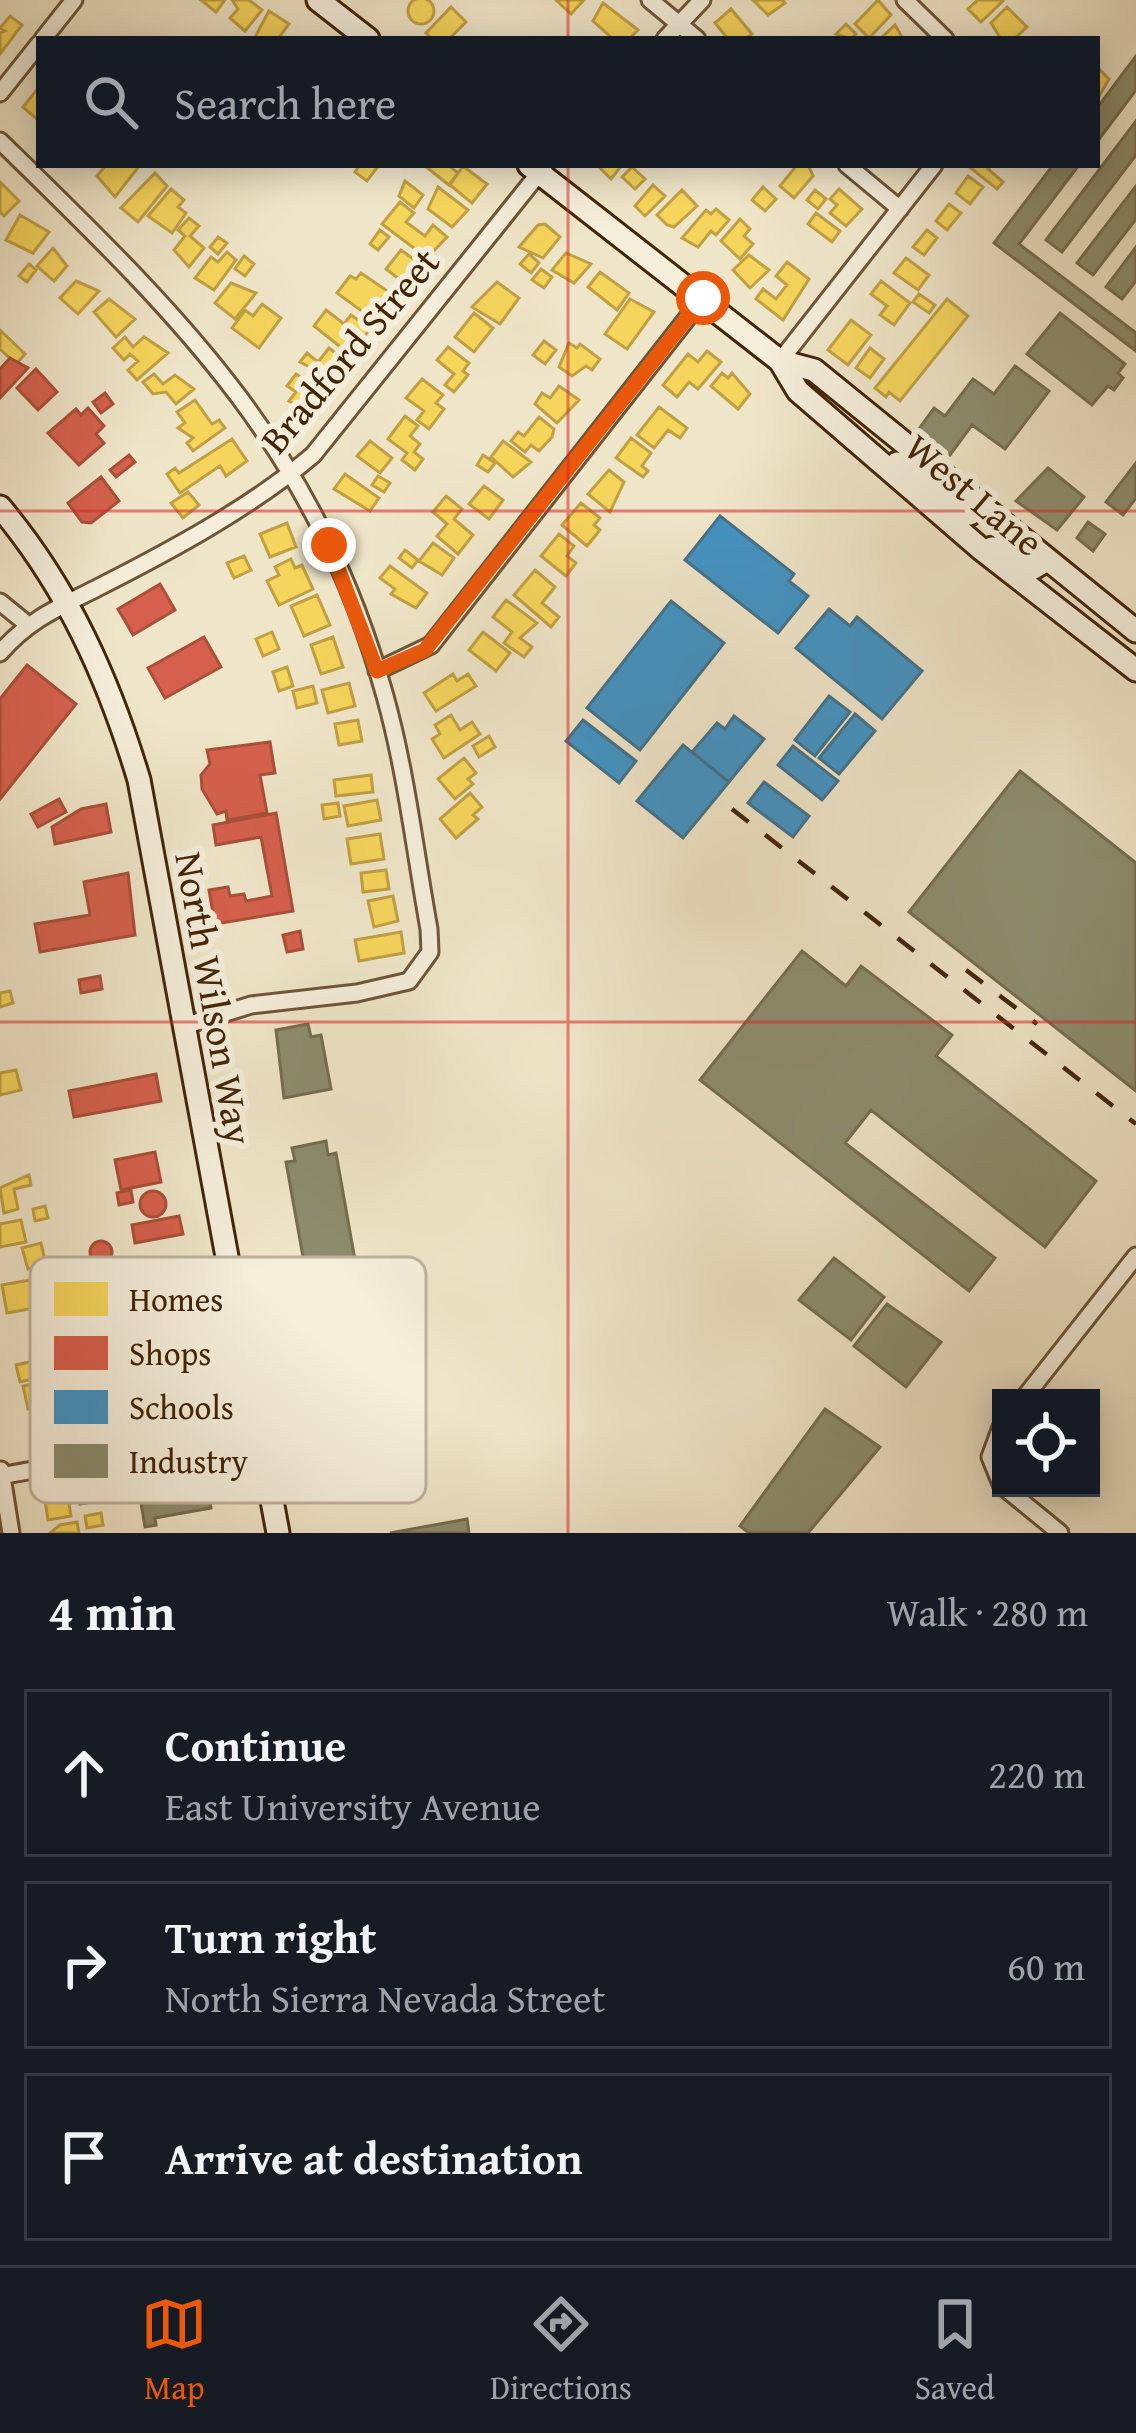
<!DOCTYPE html>
<meta charset="utf-8">
<style>
body{margin:0;font-family:"Gentium Book Plus",serif;background:#20242c;color:#f1f3f6}
.controls{position:absolute;right:36px;bottom:36px;display:grid;overflow:hidden;border-radius:0px;box-shadow:0 6px 30px #0003}
.controls button{width:108px;height:108px;display:grid;place-items:center;padding:0;border:0;border-bottom:3px solid #363941;background:#171b24;color:#f1f3f6;font:60px sans-serif}
.stop{position:absolute;width:36px;height:36px;margin:-27px;border:9px solid #ea580c;border-radius:50%;background:#fff}
.stop.end{background:#ea580c;border-color:#fff;box-shadow:0 3px 12px #0008}
.list{margin:0;padding:0;list-style:none}
h2{display:flex;justify-content:space-between;align-items:center;height:156px;margin:0;padding:0 48px;font-size:51px}
h2 small{font-size:39px;font-weight:400;color:#9ea1a6}
.list li{display:grid;grid-template-columns:78px 1fr auto;gap:36px;align-items:center;box-sizing:border-box;height:168px;margin:0 24px 24px;padding:0 24px;border:3px solid #363941;border-radius:0px}
.list b{display:block;font-size:45px;white-space:nowrap}
.list p{margin:0;font-size:39px;white-space:nowrap;color:#9ea1a6}
.list em{font-size:39px;font-style:normal;color:#9ea1a6}
.icon{flex:none;width:66px;height:66px;fill:none;stroke:currentColor;stroke-width:2;stroke-linecap:round;stroke-linejoin:round}
.map{position:relative;flex:none;width:1136px;height:1533px;overflow:hidden}
.search{position:absolute;background:#171b24;box-shadow:0 6px 30px #0003;left:36px;right:36px;top:36px;height:132px;display:flex;align-items:center;gap:30px;box-sizing:border-box;padding:0 42px;border-radius:0px;color:#9ea1a6;font-size:45px}
.sheet{height:732px;background:#171b24}
nav{display:flex;justify-content:space-around;align-items:center;box-sizing:border-box;height:168px;border-top:3px solid #363941;background:#171b24;font-size:33px;color:#9ea1a6}
nav a{display:grid;justify-items:center;gap:6px}
nav .on{color:#ea580c}
.map>svg:first-child{display:block}
.homes{fill:#f6d55c;stroke:#c0a043;stroke-width:3}
.shops{fill:#d6604d;stroke:#aa4f38;stroke-width:3}
.schools{fill:#4393c3;stroke:#43728b;stroke-width:3}
.industry{fill:#8c8c6e;stroke:#766d4f;stroke-width:3}
.lines{fill:none;stroke-linecap:round;stroke-linejoin:round}
.street-casing{stroke:#6d5638;stroke-width:21}
.secondary-casing{stroke:#422608;stroke-width:27}
.street{stroke:#f5eedb;stroke-width:15}
.secondary{stroke:#f5eedb;stroke-width:21}
.rail{stroke:#422608;stroke-width:4.5;stroke-dasharray:21 21;stroke-linecap:butt}
.route{stroke:#ea580c;stroke-width:15}
.grid{fill:none;stroke:#d62828;stroke-width:3;stroke-opacity:0.55}
.labels{text-anchor:middle;dominant-baseline:central;stroke-width:12;stroke-linejoin:round;paint-order:stroke}
.street-label{font-size:39px;fill:#422608;stroke:#f5eedb}
.key{fill:#f5eedb;stroke:#bfb29c;stroke-width:3}
.key-label{font-size:33px;fill:#422608}
</style>
<div class="map">
<svg width="1136" height="1533" viewBox="0 0 1136 1533">
<rect width="100%" height="100%" fill="#efe5c8"/>
<filter id="stains"><feTurbulence type="fractalNoise" baseFrequency=".00167" numOctaves="4"/><feColorMatrix values="0 0 0 0 .2 0 0 0 0 .09 0 0 0 0 .02 0 0 0 .5 -.17"/></filter>
<radialGradient id="worn" r=".72"><stop offset=".6" stop-color="#630" stop-opacity="0"/><stop offset="1" stop-color="#630" stop-opacity=".3"/></radialGradient>
<path class="homes" d="M408 11a13 13 0 1 1 26 0a13 13 0 1 1-26 0Z
M201 0H225L216 12Z
M232 0H249L262 10 245 31 230 18 238 9Z
M556 0H584L571 14Z
M753 0H782L785 3 768 15Z
M878 0 891 15 869 38 855 24Z
M978 0H1002L1003 1 981 22 968 9Z
M603 3 638 30 629 39H613L593 21Z
M451 7 466 22 449 39H432L426 33Z
M1007 7 1027 27 1014 39H1001L991 23Z
M731 9 752 34 745 39H728L715 23Z
M269 11 289 24 278 39H254Z
M10 16 22 25 0 54V33L5 31 0 28Z
M846 24 856 34 851 39 836 34Z
M895 25 903 39H880Z
M1097 67 1109 79 1097 100Z
M39 87V121L23 107Z
M106 165H140L115 197 97 176Z
M360 165H379L367 181 355 172Z
M448 165 458 173 449 185 425 166Z
M597 165H622L611 179Z
M797 165H808L813 176 794 198 780 186Z
M967 165H992L988 169 1003 182 997 189Z
M463 166 487 184 472 203 450 185Z
M632 167 645 179 635 189 622 177Z
M155 173 167 186 138 222 121 208Z
M968 176 983 187 970 204 956 193Z
M405 181 423 195 414 208 399 196Z
M0 182 19 201 4 216 0 212Z
M653 185 665 196 645 216 635 206Z
M438 187 468 210 452 227 428 209Z
M763 187 776 199 765 211 752 200Z
M171 189 184 200 178 207 186 213 172 233 148 216Z
M839 189 862 209 846 226 830 213 837 205 830 199Z
M682 190 697 206 674 227 667 225 657 215Z
M815 190 826 199 818 209 807 200Z
M400 202 414 213 406 222 425 236 433 225 447 237 427 258 382 224Z
M949 204 961 213 947 230 936 221Z
M716 209 729 220 716 235 711 231 698 247 682 238 706 210 711 214Z
M816 213 840 231 832 242 808 224Z
M20 215 49 232 33 253 6 240Z
M189 218 199 226 190 236 204 248 189 267 174 250 185 236 178 230Z
M740 219 750 229 744 236 753 244 740 259 721 241Z
M545 224 560 237 543 258 519 247 538 225Z
M380 230 389 237 378 250 370 244Z
M927 230 937 238 924 255 913 247Z
M218 237 227 243 218 254 210 247Z
M53 248 67 266 54 281 37 266Z
M401 250 423 266 408 286 386 269Z
M227 252 236 260 214 290 195 278 211 257 218 262Z
M566 253 591 264 574 283 552 270Z
M529 254 539 263 531 273 520 264Z
M749 255 769 270 750 288 733 270Z
M244 256 254 264 245 276 235 269Z
M906 258 929 275 918 290 894 273Z
M787 262 809 279 783 320 756 299 763 289 776 299 787 285 776 276Z
M29 264 36 270 27 282 19 276Z
M541 269 552 277 544 288 532 280Z
M600 272 629 293 617 310 588 287Z
M361 273 399 299 389 313 377 304 363 312 337 293 350 276 356 279Z
M76 281 99 291 78 314 60 298Z
M881 281 910 303 894 325 880 315 887 306 871 294Z
M497 282 519 298 500 324 472 307Z
M231 283 256 293 235 319 215 303Z
M919 294 935 305 929 313 913 302Z
M109 299 135 319 116 337 94 312Z
M630 299 654 312 627 349 605 334Z
M947 299 968 316 900 401 889 392 886 397 875 388Z
M262 304 281 318 259 348 232 328 245 310 253 316Z
M326 310 344 324 351 315 371 329 348 353 314 326Z
M474 313 493 328 474 352 455 337Z
M851 320 871 335 848 365 828 350Z
M0 330 25 354 16 364 0 349Z
M125 337 133 347 144 337 168 353 137 380 128 370 138 361 130 354 124 360 113 348Z
M544 341 556 350 545 364 533 355Z
M569 343 577 348 580 344 600 359 592 370 586 366 572 376 559 367Z
M448 347 469 363 463 371 468 375 454 392 445 385 454 374 437 360Z
M329 348 349 363 335 380 300 362 307 353 318 362Z
M870 348 884 359 870 378 856 368Z
M707 351 721 362 698 389 689 382 677 397 663 385 688 354 698 362Z
M722 373 728 378 732 373 750 394 738 409 711 386Z
M154 374 163 384 175 375 194 389 176 404 166 392 153 394 143 382Z
M296 374 322 392 308 411 289 401 296 392 287 386Z
M422 379 443 395 436 403 444 409 429 429 417 420 424 411 406 398Z
M559 386 579 400 557 423 535 404 542 393 550 398Z
M195 400 212 424 219 420 225 428 193 451 187 443 193 438 178 428 185 423 177 412Z
M659 407 687 428 680 438 668 430 654 448 637 435Z
M405 416 418 426 410 436 420 444 414 452 423 459 415 470 402 460 407 453 388 439Z
M539 417 554 429 552 437 539 451 531 445 525 452 511 441 518 432 524 436Z
M631 438 651 453 642 466 648 471 643 477 616 458Z
M232 439 247 461 226 476 220 466 180 493 167 474 175 468 179 473Z
M370 441 392 458 380 473 357 456Z
M503 441 531 462 513 477 491 457Z
M483 455 495 463 488 472 477 465Z
M609 470 624 482 610 512 588 494Z
M345 474 379 498 370 511 334 489Z
M378 476 390 483 384 492 372 485Z
M484 486 503 500 489 519 469 504Z
M188 492 199 505 183 518 171 503Z
M446 496 462 509 454 519 473 535 458 554 437 536 447 524 433 512Z
M581 503 600 518 594 525 600 530 587 546 562 525Z
M287 523 296 547 270 557 260 534Z
M559 534 574 546 567 556 576 563 566 576 541 556Z
M433 543 454 558 442 575 419 561Z
M405 550 418 560 412 568 399 558Z
M244 556 251 570 234 578 227 563Z
M291 559 295 568 302 565 313 589 279 605 267 581 279 575 275 567Z
M390 566 427 593 416 608 391 594 395 589 380 578Z
M535 570 555 587 542 603 559 617 551 627 514 595Z
M317 595 330 625 304 636 291 606Z
M506 600 537 623 520 638 532 647 524 657 504 643 512 632 493 617Z
M272 632 279 649 263 656 256 639Z
M483 632 510 653 496 671 469 650Z
M333 637 343 667 321 674 311 645Z
M287 667 293 686 279 691 273 672Z
M453 674 457 681 468 674 476 686 436 711 424 693Z
M349 683 355 706 328 713 322 690Z
M313 686 317 703 297 708 293 691Z
M451 715 460 730 472 722 480 734 444 758 432 739 440 734 435 725Z
M358 720 362 741 339 745 335 724Z
M489 736 495 747 479 757 473 746Z
M464 758 476 773 468 779 473 784 455 799 438 779Z
M371 775 373 792 336 796 334 780Z
M470 793 482 807 473 815 478 819 456 838 440 819Z
M377 800 381 820 348 826 344 806Z
M338 803 340 816 324 819 322 805Z
M380 834 384 859 351 864 347 839Z
M386 870 389 889 363 892 361 873Z
M393 896 398 921 374 927 368 901Z
M401 932 404 953 359 961 355 940Z
M10 991 13 1003 0 1007V993Z
M16 1070 21 1090 0 1095V1073Z
M29 1175 31 1185 14 1189 18 1209 4 1213 0 1188Z
M45 1206 48 1218 35 1221 33 1209Z
M21 1220 26 1242 0 1247V1224Z
M41 1243 46 1265 28 1269 22 1248Z
M30 1280 35 1308 7 1313 2 1285Z
M69 1341 75 1369 20 1382 16 1365 43 1359 41 1347Z
M51 1380 56 1402 28 1409 23 1386Z
M67 1491 71 1516 48 1520 44 1494Z
M101 1513 103 1525 87 1528 85 1516Z
M77 1522 79 1533H50L60 1525Z"/>
<path class="shops" d="M10 358 28 368 0 398V369Z
M36 369 57 392 38 410 17 388Z
M105 393 113 404 101 413 93 402Z
M88 408 104 426 96 434 104 443 79 465 48 433 76 409 81 415Z
M129 455 135 462 116 477 110 470Z
M101 477 119 501 91 523 82 522 68 503Z
M160 584 175 610 133 635 118 609Z
M204 637 221 667 165 698 148 668Z
M27 665 76 704 0 799V699Z
M270 742 275 773 260 775 267 813 227 820 226 811 217 814 202 789 201 775 210 764 207 750Z
M59 799 66 812 38 827 31 814Z
M106 804 111 832 55 844 52 827 81 809Z
M276 813 293 911 215 924 209 890 228 887 230 896 244 894 246 901 272 896 261 837 216 845 213 825Z
M128 873 135 935 40 952 35 924 90 915 84 882Z
M300 931 303 949 287 952 283 935Z
M100 976 102 989 81 993 79 980Z
M156 1074 161 1101 74 1117 69 1091Z
M155 1152 161 1182 121 1190 115 1160Z
M131 1190 133 1202 119 1205 117 1193Z
M140 1204a13 13 0 1 1 26 0a13 13 0 1 1-26 0Z
M179 1216 183 1234 135 1243 132 1225Z
M90 1252a11 11 0 1 1 22 0a11 11 0 1 1-22 0Z"/>
<path class="schools" d="M720 516 794 574 789 581 808 596 778 633 685 560Z
M671 601 724 643 640 750 587 708Z
M829 609 850 626 857 617 922 671 882 719 796 648Z
M829 696 850 712 815 756 795 740Z
M855 714 875 731 839 774 819 758Z
M734 716 764 739 729 782 692 752 717 723 725 729Z
M583 720 636 761 619 783 566 741Z
M683 745 729 782 683 838 637 801Z
M793 746 838 781 822 800 778 765Z
M764 782 809 816 793 837 748 803Z"/>
<path class="industry" d="M1136 56V90L1097 142V108Z
M1136 121V155L1062 252 1046 240Z
M1053 165H1079L1019 244 1136 333V351L994 243Z
M1136 186V219L1093 275 1077 263Z
M1136 247V281L1122 299 1106 287Z
M1060 313 1125 364 1118 373 1123 378 1114 390 1108 386 1092 405 1027 354Z
M1015 366 1049 391 1005 449 972 425 950 455 916 433 934 408 945 416 973 379 994 394Z
M1136 463V498L1123 515 1106 502Z
M1048 468 1084 497 1057 530 1016 501Z
M1088 522 1105 534 1093 551 1077 538Z
M1020 771 1136 863V1091L909 912Z
M802 951 846 986 861 966 952 1035 936 1056 1096 1181 1045 1247 871 1110 845 1143 995 1258 969 1291 700 1080Z
M308 1024 311 1037 321 1035 331 1089 284 1098 276 1030Z
M326 1141 328 1155 336 1153 355 1260 348 1262 349 1274 315 1280 313 1267 305 1268 286 1162 295 1161 292 1148Z
M834 1258 884 1297 851 1340 799 1300Z
M887 1304 941 1342 906 1387 854 1346Z
M825 1409 880 1447 808 1533H749L740 1526Z
M204 1465 205 1473 219 1471 223 1499 210 1501 211 1508 155 1518 156 1525 145 1527 138 1485 152 1483 150 1474Z
M90 1487 92 1502 80 1504 78 1488Z
M467 1519 469 1533H390Z"/>
<g class="lines">
<g class="street-casing">
<path id="street" d="M650 0 697 39
M905 0 945 39
M43 39 74 0
M665 39 702 0
M0 93 39 44
M0 141C180 317 314 443 385 696 406 771 415 852 429 929L430 952 409 981 357 993 251 1005 184 1026
M847 165 900 209
M780 361 934 165
M0 602 27 624
M0 653C29 619 60 607 99 587 172 550 250 508 313 455L544 167
M377 671 431 645 703 298
M1024 1398 1136 1256
M1001 1427 990 1457 1001 1484
M1 1470 11 1533
M0 1476 257 1429
M1005 1488 1060 1533"/>
</g>
<g class="secondary-casing">
<path id="secondary" d="M318 0 368 39
M529 165 780 361 798 391 981 549 1136 670
M780 361 814 370 1136 631
M897 463 970 514
M0 507C68 588 109 680 139 780L278 1533
M992 548 1006 550 1032 569 1047 560"/>
</g>
<use href="#street" class="street"/>
<use href="#secondary" class="secondary"/>
<path class="rail" d="M732 809 1136 1124
M966 970 1037 1024"/>
</g>
<g class="lines">
<path class="route" d="M329 545 377 671 425 650 703 298"/>
</g>
<path class="grid" d="M568 0V39M568 165V1533M0 511H1136M0 1022H1136"/>
<g class="labels">
<g class="street-label">
<text transform="translate(349 350) rotate(-50)">Bradford Street</text>
<text transform="translate(975 494) rotate(40)">West Lane</text>
<text transform="translate(215 998) rotate(80)">North Wilson Way</text>
</g>
</g>
<rect x="30" y="1257" width="396" height="246" rx="18" class="key"/>
<rect x="54" y="1282" width="54" height="34" fill="#f6d55c"/>
<rect x="54" y="1336" width="54" height="34" fill="#d6604d"/>
<rect x="54" y="1390" width="54" height="34" fill="#4393c3"/>
<rect x="54" y="1444" width="54" height="34" fill="#8c8c6e"/>
<g class="key-label">
<text x="129" y="1311">Homes</text>
<text x="129" y="1365">Shops</text>
<text x="129" y="1419">Schools</text>
<text x="129" y="1473">Industry</text>
</g>
<rect width="100%" height="100%" filter="url(#stains)"/>
<rect width="100%" height="100%" fill="url(#worn)"/>
</svg>
<div class="controls">
<button><svg class="icon" aria-label="locate" viewBox="0 0 24 24"><circle cx="12" cy="12" r="6"/><path d="M12 2v4M12 18v4M2 12h4M18 12h4"/></svg></button>
</div>
<div class="stop" style="left:703px;top:298px"></div>
<div class="stop end" style="left:329px;top:545px"></div>
<div class="search"><svg class="icon" aria-label="search" viewBox="0 0 24 24"><circle cx="10" cy="10" r="6"/><path d="M15 15l6 6"/></svg>Search here</div>
</div>
<section class="sheet">
<h2>4 min<small>Walk · 280 m</small></h2>
<ul class="list">
<li><svg class="icon" aria-label="ahead" viewBox="0 0 24 24"><path d="M12 20V5M6 11l6-6 6 6"/></svg><div><b>Continue</b><p>East University Avenue</p></div><em>220 m</em></li>
<li><svg class="icon" aria-label="right" viewBox="0 0 24 24"><path d="M7 20v-9h11M14 6l5 5-5 5"/></svg><div><b>Turn right</b><p>North Sierra Nevada Street</p></div><em>60 m</em></li>
<li><svg class="icon" aria-label="arrive" viewBox="0 0 24 24"><path d="M6 21V4h12l-3 4 3 4H6"/></svg><div><b>Arrive at destination</b></div></li>
</ul>
</section>
<nav>
<a class="on"><svg class="icon" aria-label="map" viewBox="0 0 24 24"><path d="M3 6l6-2 6 2 6-2v14l-6 2-6-2-6 2zM9 4v14M15 6v14"/></svg>Map</a>
<a><svg class="icon" aria-label="directions" viewBox="0 0 24 24"><path d="M12 3l9 9-9 9-9-9zM9 14v-3h6M13 9l2 2-2 2"/></svg>Directions</a>
<a><svg class="icon" aria-label="saved" viewBox="0 0 24 24"><path d="M7 4h10v16l-5-4-5 4z"/></svg>Saved</a>
</nav>
